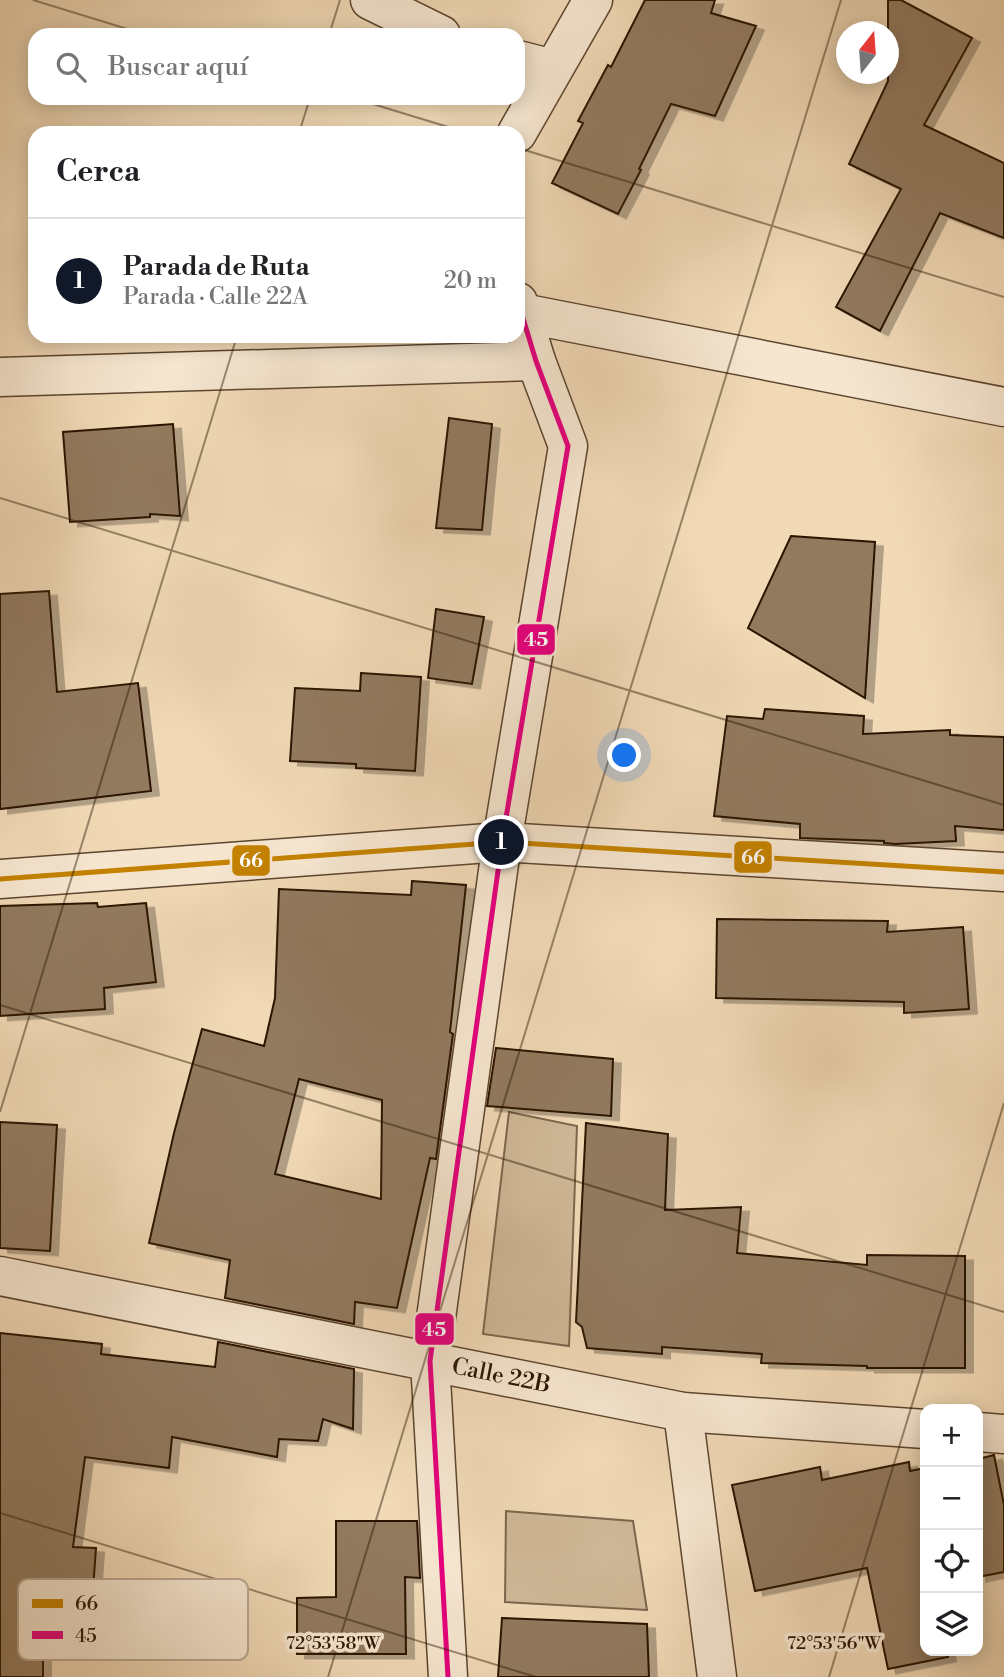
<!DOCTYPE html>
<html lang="es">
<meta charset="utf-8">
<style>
body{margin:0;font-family:"Libre Bodoni",serif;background:#f6f6f6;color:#202124}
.controls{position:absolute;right:21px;bottom:21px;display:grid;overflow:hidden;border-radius:14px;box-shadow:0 4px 18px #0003}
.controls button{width:63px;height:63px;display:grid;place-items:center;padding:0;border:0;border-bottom:2px solid #e0e0e0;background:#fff;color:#202124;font:35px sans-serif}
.compass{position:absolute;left:836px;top:21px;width:63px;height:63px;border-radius:50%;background:#fff;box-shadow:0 4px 18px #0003;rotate:17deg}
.you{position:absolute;left:625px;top:756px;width:24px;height:24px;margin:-18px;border:5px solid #fff;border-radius:50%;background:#1a73e8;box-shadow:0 0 0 10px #1a73e833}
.badge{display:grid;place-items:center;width:46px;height:46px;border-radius:50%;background:#111827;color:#fff;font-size:23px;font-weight:700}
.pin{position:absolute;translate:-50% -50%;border:4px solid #fff;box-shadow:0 2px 7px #0006}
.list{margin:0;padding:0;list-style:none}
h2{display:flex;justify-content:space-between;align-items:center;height:91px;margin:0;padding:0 28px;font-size:30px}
h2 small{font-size:23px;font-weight:400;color:#757577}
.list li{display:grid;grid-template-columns:46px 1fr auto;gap:21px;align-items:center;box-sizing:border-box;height:126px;padding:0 28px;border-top:2px solid #e0e0e0}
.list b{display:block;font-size:26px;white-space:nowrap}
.list p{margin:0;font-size:23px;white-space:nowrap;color:#757577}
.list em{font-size:23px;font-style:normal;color:#757577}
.icon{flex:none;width:38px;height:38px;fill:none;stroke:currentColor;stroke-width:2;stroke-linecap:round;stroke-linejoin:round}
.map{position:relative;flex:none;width:1004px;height:1677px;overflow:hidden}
.search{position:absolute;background:#fff;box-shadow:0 4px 18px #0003;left:28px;top:28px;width:497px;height:77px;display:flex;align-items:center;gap:18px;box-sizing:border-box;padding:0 24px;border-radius:21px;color:#757577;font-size:26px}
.panel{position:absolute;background:#fff;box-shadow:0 4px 18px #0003;left:28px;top:126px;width:497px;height:217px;border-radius:21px}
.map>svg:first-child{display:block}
.green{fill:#cfb897;stroke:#7d664c;stroke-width:2}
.building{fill:#927a5f;stroke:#2b1400;stroke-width:2;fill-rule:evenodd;filter:url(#shadow)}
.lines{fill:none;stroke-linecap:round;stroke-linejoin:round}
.minor-casing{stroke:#5c452e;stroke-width:41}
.minor{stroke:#f6e6d0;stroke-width:38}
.bus-1-casing{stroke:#f6e6d0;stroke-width:10}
.bus-2-casing{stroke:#f6e6d0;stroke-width:10}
.bus-1{stroke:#c48200;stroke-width:5}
.bus-2{stroke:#e5007d;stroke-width:5}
.ticks{fill:none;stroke:#2b1400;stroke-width:2;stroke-opacity:0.45}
.labels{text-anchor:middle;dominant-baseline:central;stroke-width:7;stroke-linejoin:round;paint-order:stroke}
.street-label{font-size:23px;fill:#2b1400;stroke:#f6e6d0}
.key{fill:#f6e6d0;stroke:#b9a792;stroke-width:2}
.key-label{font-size:19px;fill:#2b1400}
.ticks-label{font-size:18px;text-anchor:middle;fill:#2b1400;stroke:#f6e6d0;stroke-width:7;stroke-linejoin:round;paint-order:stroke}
.line-badge{stroke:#f6e6d0;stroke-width:2.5}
.badge-label{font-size:19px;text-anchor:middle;font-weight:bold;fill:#fff}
</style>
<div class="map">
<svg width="1004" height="1677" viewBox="0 0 1004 1677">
<defs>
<filter id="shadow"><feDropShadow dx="8" dy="4.5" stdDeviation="0" flood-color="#0004"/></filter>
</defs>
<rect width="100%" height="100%" fill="#f1d9b6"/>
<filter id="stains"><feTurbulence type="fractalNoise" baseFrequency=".00286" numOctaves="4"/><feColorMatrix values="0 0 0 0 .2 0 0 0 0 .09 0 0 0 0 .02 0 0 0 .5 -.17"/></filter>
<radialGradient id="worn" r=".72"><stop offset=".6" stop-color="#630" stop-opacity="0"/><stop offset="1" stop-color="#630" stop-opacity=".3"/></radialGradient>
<path class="green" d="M509 1112 577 1126 569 1346 483 1334Z
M506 1511 633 1521 647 1610 505 1602Z"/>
<path class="building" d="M645 0H715L711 13 756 26 715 116 671 104 639 169 641 170 618 214 552 183 583 123 578 121 608 65 611 67Z
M888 0H901L972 38 924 125 1004 163V238L940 213 880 331 836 307 901 189 849 164 888 81Z
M449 418 492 424 482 530 436 528Z
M173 424 180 516 150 514V517L70 522 63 432Z
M791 536 875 542 865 698 748 628Z
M49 591 57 692 138 683 151 791 0 809V594Z
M436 609 484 617 472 684 428 678Z
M361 673 421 677 415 771 356 768V764L290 761 295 688 360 691Z
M765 709 864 716 863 734 950 730V735L1004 737V830L955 826 956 841 895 844 884 843V841L800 838V824L714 816 727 716 763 719Z
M412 881 466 885 450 1032 453 1034 436 1159 430 1158 397 1308 355 1302 354 1324 225 1298 230 1260 149 1243 174 1133 202 1029 264 1046 275 998 279 889 411 895ZM299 1079 382 1100 381 1199 275 1174Z
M97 903 98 907 146 903 156 982 104 988 105 1009 0 1016V906Z
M717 919 888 921 887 932 963 927 969 1009 904 1013V1002L716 998Z
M496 1048 613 1059 611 1116 487 1106Z
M0 1122 57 1125 50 1251 0 1248Z
M586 1123 668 1134 665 1210 741 1207 737 1253 867 1265V1255L965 1256V1368H867V1366L761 1363 762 1354 662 1347V1354L587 1348 582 1327 576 1322Z
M0 1333 102 1344 101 1354 215 1367 218 1342 354 1369 353 1429 323 1419 318 1441 279 1439 277 1457 172 1437 169 1468 85 1457 73 1547 96 1548 91 1618 43 1615V1677H0Z
M994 1455 1004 1505V1572L978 1577V1459Z
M909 1462 910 1471 925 1468V1651H947L948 1657 888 1669 867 1568 755 1591 732 1485 820 1467 822 1480Z
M336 1521H417L420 1578 405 1577 406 1654H297V1598L336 1597Z
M502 1618 647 1624 649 1677H498Z"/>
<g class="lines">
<g class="minor-casing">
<g id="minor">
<path d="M370 0 441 35"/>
<path d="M518 60 553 69"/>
<path d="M517 133 593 0"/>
<path d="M522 313 1004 407"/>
<path d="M0 377 536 361"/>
<path d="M0 879 502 842 1004 872"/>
<path id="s1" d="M0 1276 683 1412 925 1429"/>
<path d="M683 1412 717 1677"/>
<path d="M978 1432 1004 1434"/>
<path d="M448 1677 430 1361 502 842 568 446 536 361 518 302"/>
</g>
</g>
<use href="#minor" class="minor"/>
<g class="bus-1-casing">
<path id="bus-1" d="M0 879 502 842 1004 872"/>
</g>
<g class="bus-2-casing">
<path id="bus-2" d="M448 1677 430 1361 502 842 568 446 536 361 518 302"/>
</g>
<use href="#bus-1" class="bus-1"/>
<use href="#bus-2" class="bus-2"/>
</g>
<path class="ticks" d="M33 0 147 35M329 35 340 0M353 98 468 133M299 133 310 98M518 148 1004 297M0 498 1004 805M0 1005 1004 1312M0 1112 237 336M0 1513 536 1677M328 1677 841 0M829 1677 1004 1103"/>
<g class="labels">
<g class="street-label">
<text stroke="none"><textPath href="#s1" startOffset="511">Calle 22B</textPath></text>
</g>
</g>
<rect x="18" y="1579" width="230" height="81" rx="10" class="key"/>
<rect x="32" y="1599" width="31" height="9" fill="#c48200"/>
<rect x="32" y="1631" width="31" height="8" fill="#e5007d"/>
<g class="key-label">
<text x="75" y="1610">66</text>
<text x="75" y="1642">45</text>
</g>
<g class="ticks-label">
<text x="333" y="1649">72°53'58"W</text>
<text x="834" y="1649">72°53'56"W</text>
</g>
<g class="line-badge">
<rect x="516" y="623" width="40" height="33" rx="7" fill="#e5007d"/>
<rect x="733" y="840" width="40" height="34" rx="7" fill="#c48200"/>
<rect x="231" y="844" width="40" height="33" rx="7" fill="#c48200"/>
<rect x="414" y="1312" width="41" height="34" rx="7" fill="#e5007d"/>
</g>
<g class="badge-label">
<text x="536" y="646">45</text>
<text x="753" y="864">66</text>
<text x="251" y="867">66</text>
<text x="434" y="1336">45</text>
</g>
<rect width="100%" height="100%" filter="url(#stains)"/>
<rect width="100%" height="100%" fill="url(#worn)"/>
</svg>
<div class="controls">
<button>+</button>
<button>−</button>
<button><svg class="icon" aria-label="locate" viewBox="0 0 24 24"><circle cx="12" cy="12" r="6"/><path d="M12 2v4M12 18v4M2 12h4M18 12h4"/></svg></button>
<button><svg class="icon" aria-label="layers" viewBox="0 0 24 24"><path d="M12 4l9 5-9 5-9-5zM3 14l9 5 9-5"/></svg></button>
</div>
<svg class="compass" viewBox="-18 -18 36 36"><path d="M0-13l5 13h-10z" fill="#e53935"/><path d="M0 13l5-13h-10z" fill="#757577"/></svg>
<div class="you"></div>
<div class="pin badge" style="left:501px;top:842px">1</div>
<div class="search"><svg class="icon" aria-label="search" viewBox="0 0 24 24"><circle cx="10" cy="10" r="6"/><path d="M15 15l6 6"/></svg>Buscar aquí</div>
<section class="panel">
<h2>Cerca<small></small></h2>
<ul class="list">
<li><span class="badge">1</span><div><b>Parada de Ruta</b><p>Parada · Calle 22A</p></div><em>20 m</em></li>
</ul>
</section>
</div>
